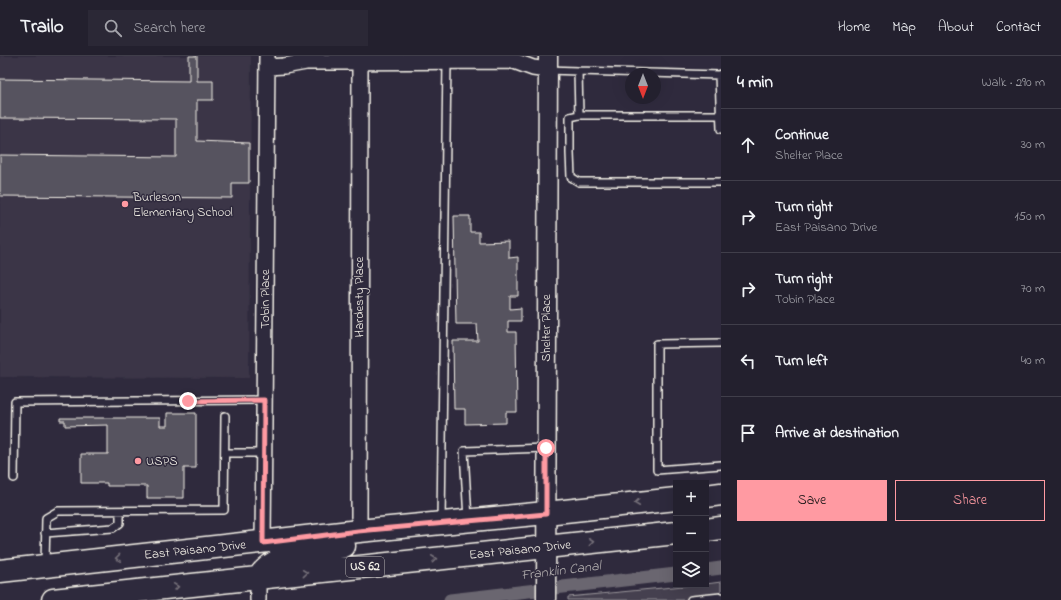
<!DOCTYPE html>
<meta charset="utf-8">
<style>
body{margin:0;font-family:"Indie Flower",sans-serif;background:#2b2836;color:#f1f3f6}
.controls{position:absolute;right:12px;bottom:12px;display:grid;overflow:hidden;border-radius:0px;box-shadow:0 4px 16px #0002}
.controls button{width:36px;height:36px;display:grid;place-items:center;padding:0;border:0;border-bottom:1px solid #403e4a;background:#23202e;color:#f1f3f6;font:20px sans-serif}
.compass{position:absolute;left:625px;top:12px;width:36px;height:36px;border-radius:50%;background:#23202e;box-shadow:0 4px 16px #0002;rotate:180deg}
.stop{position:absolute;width:12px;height:12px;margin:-9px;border:3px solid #ff9aa2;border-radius:50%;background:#fff}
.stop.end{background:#ff9aa2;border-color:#fff;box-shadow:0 1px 4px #0008}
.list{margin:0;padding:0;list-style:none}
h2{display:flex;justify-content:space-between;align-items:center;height:52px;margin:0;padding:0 16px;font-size:17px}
h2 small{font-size:13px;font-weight:400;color:#a3a3aa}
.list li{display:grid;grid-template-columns:26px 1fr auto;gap:12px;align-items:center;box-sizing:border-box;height:72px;padding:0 16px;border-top:1px solid #403e4a}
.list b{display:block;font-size:15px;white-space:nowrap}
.list p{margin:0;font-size:13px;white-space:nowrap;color:#a3a3aa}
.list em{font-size:13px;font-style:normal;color:#a3a3aa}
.actions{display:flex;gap:8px;padding:12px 16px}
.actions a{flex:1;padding:9px 0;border:1px solid #ff9aa2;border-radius:0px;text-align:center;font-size:14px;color:#ff9aa2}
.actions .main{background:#ff9aa2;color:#111}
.icon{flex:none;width:22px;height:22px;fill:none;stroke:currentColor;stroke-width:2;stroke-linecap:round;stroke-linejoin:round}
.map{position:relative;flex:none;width:721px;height:544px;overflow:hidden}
header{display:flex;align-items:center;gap:24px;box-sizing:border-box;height:56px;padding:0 20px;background:#23202e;border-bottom:1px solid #403e4a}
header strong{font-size:19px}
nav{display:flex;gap:22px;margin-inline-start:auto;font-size:14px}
.search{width:280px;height:36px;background:#2b2836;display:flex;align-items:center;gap:10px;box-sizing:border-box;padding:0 14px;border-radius:0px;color:#a3a3aa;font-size:15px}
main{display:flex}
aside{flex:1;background:#23202e}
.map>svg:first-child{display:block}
.built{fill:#3b3647}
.green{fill:#454050;stroke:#9c989c}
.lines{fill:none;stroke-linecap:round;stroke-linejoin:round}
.canal{stroke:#6a6670;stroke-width:13}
.building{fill:#56525f;stroke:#f4f1e8}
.service-casing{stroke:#f4f1e8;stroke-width:10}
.minor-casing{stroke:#f4f1e8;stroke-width:18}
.tertiary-casing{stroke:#f4f1e8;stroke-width:21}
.primary-casing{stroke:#f4f1e8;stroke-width:25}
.service{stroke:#2f2a3d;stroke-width:7}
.minor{stroke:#2f2a3d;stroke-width:15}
.tertiary{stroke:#2f2a3d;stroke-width:18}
.primary{stroke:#2f2a3d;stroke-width:22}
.oneway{stroke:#747079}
.route{stroke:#ff9aa2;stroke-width:5}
.poi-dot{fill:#ff9aa2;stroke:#2f2a3d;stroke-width:1.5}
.labels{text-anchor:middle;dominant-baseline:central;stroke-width:3;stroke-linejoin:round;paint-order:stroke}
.shield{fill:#2f2a3d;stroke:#b9b5b5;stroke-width:1}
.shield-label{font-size:12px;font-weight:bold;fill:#f4f1e8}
.poi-label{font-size:13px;fill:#f4f1e8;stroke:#2f2a3d;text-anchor:start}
.street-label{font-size:13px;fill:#f4f1e8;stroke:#2f2a3d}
.water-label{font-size:14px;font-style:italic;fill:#b6b2b2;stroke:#2f2a3d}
</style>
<header>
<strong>Trailo</strong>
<div class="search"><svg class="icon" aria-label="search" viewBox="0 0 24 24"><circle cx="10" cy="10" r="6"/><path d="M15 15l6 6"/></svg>Search here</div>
<nav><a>Home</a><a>Map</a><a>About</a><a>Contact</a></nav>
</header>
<main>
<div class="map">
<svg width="721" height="544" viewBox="0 0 721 544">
<rect width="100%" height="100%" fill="#2f2a3d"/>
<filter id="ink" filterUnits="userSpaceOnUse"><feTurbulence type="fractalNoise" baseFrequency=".025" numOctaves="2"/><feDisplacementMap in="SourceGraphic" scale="8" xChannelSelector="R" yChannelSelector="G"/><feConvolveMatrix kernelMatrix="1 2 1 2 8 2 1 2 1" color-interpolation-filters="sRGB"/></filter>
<g filter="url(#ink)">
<path class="built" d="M0 0H251L249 322 0 321Z"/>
<path class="green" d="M721 526V544H568V541L694 529H706V528Z"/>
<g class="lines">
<path class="canal" d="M706 514 721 512
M450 544 676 518"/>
</g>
<path class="building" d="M189 0H197V25H213V44H197V85L249 87V127H232V142L0 140V99L176 101V63L0 62V23L189 25Z
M454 160H470V176H479V186L509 185V202L518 201V240H510V253L521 252V265H508V276H516L517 356H506V367L465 368V353H454L453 285H478L477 268H456Z
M167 357H196V412H184V442H147V430H107V427H81V398H108V369L65 370V365H60V362H160V370H167Z"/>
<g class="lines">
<g class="service-casing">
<path id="service" d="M548 14 578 15 579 59
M578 15 719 19
M721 18 719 19 721 73
M721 59H579L570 61V97L571 121 579 126H721
M721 287 657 288V414L721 409
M225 397H264
M14 422 15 346 265 344
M468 463 464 395 546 392
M441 465 447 5
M45 477 113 472 120 467V455
M45 507 46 462 58 455 224 454 225 360
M691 544 721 541"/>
</g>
<g class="minor-casing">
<path id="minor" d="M267 11 284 10 306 6 514 5 533 12 547 14
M359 475 360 6
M263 487 267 0
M258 544V522"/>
</g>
<g class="tertiary-casing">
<path id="tertiary" d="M546 544 548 0"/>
</g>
<g class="primary-casing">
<path id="primary" d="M706 440 721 438
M706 474 721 472
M0 515 359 475 546 457 676 443
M258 522C265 512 272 506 284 502L344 490
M53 544 676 477"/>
</g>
<use href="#service" class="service"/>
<use href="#minor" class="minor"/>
<use href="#tertiary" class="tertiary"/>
<use href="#primary" class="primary"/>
</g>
<defs><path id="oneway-chevron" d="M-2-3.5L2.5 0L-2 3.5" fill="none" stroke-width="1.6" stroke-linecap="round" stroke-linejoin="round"/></defs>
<g class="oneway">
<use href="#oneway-chevron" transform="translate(637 447) rotate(174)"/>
<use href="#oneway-chevron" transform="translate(591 486) rotate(-6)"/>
<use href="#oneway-chevron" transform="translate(118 502) rotate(174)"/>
<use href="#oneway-chevron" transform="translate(434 503) rotate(-6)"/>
<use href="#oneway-chevron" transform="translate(305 517) rotate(-6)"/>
<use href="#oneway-chevron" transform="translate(176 531) rotate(-6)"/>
</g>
</g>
<g class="lines" filter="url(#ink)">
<path class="route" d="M188 345 264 344 263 487 358 475 546 458V392"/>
</g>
<g class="poi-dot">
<circle cx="125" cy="148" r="4"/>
<circle cx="138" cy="405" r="4"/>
</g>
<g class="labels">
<rect class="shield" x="346" y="501" width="38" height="20" rx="3"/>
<g class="shield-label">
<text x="365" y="511">US 62</text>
</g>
<g class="poi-label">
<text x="133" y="141">Burleson<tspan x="133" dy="15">Elementary School</tspan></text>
<text x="146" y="405">USPS</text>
</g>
<g class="street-label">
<text transform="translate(359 241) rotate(-90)">Hardesty Place</text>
<text transform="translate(265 243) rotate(-90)">Tobin Place</text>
<text transform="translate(546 272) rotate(-90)">Shelter Place</text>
<text transform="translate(195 494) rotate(-6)">East Paisano Drive</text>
<text transform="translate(520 494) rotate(-6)">East Paisano Drive</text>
</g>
<g class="water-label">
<text transform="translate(561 515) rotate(-7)">Franklin Canal</text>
</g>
</g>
</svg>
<div class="controls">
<button>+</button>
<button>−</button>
<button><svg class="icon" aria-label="layers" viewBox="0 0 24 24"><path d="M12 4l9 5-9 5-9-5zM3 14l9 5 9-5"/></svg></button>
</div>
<svg class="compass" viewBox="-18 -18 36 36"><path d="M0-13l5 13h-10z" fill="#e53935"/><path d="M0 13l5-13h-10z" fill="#a3a3aa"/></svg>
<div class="stop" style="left:546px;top:392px"></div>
<div class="stop end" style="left:188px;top:345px"></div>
</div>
<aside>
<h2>4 min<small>Walk · 290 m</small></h2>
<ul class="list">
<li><svg class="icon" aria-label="ahead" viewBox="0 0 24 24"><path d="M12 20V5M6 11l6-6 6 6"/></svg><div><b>Continue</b><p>Shelter Place</p></div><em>30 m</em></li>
<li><svg class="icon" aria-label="right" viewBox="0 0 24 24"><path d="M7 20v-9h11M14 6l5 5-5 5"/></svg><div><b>Turn right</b><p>East Paisano Drive</p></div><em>150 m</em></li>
<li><svg class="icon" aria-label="right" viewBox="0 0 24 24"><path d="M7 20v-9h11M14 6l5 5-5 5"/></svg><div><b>Turn right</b><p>Tobin Place</p></div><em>70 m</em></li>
<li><svg class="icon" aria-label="left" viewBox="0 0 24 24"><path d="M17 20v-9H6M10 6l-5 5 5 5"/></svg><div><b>Turn left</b></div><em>40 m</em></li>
<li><svg class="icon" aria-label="arrive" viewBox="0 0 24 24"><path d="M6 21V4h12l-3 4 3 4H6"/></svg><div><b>Arrive at destination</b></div></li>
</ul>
<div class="actions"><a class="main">Save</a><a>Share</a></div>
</aside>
</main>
